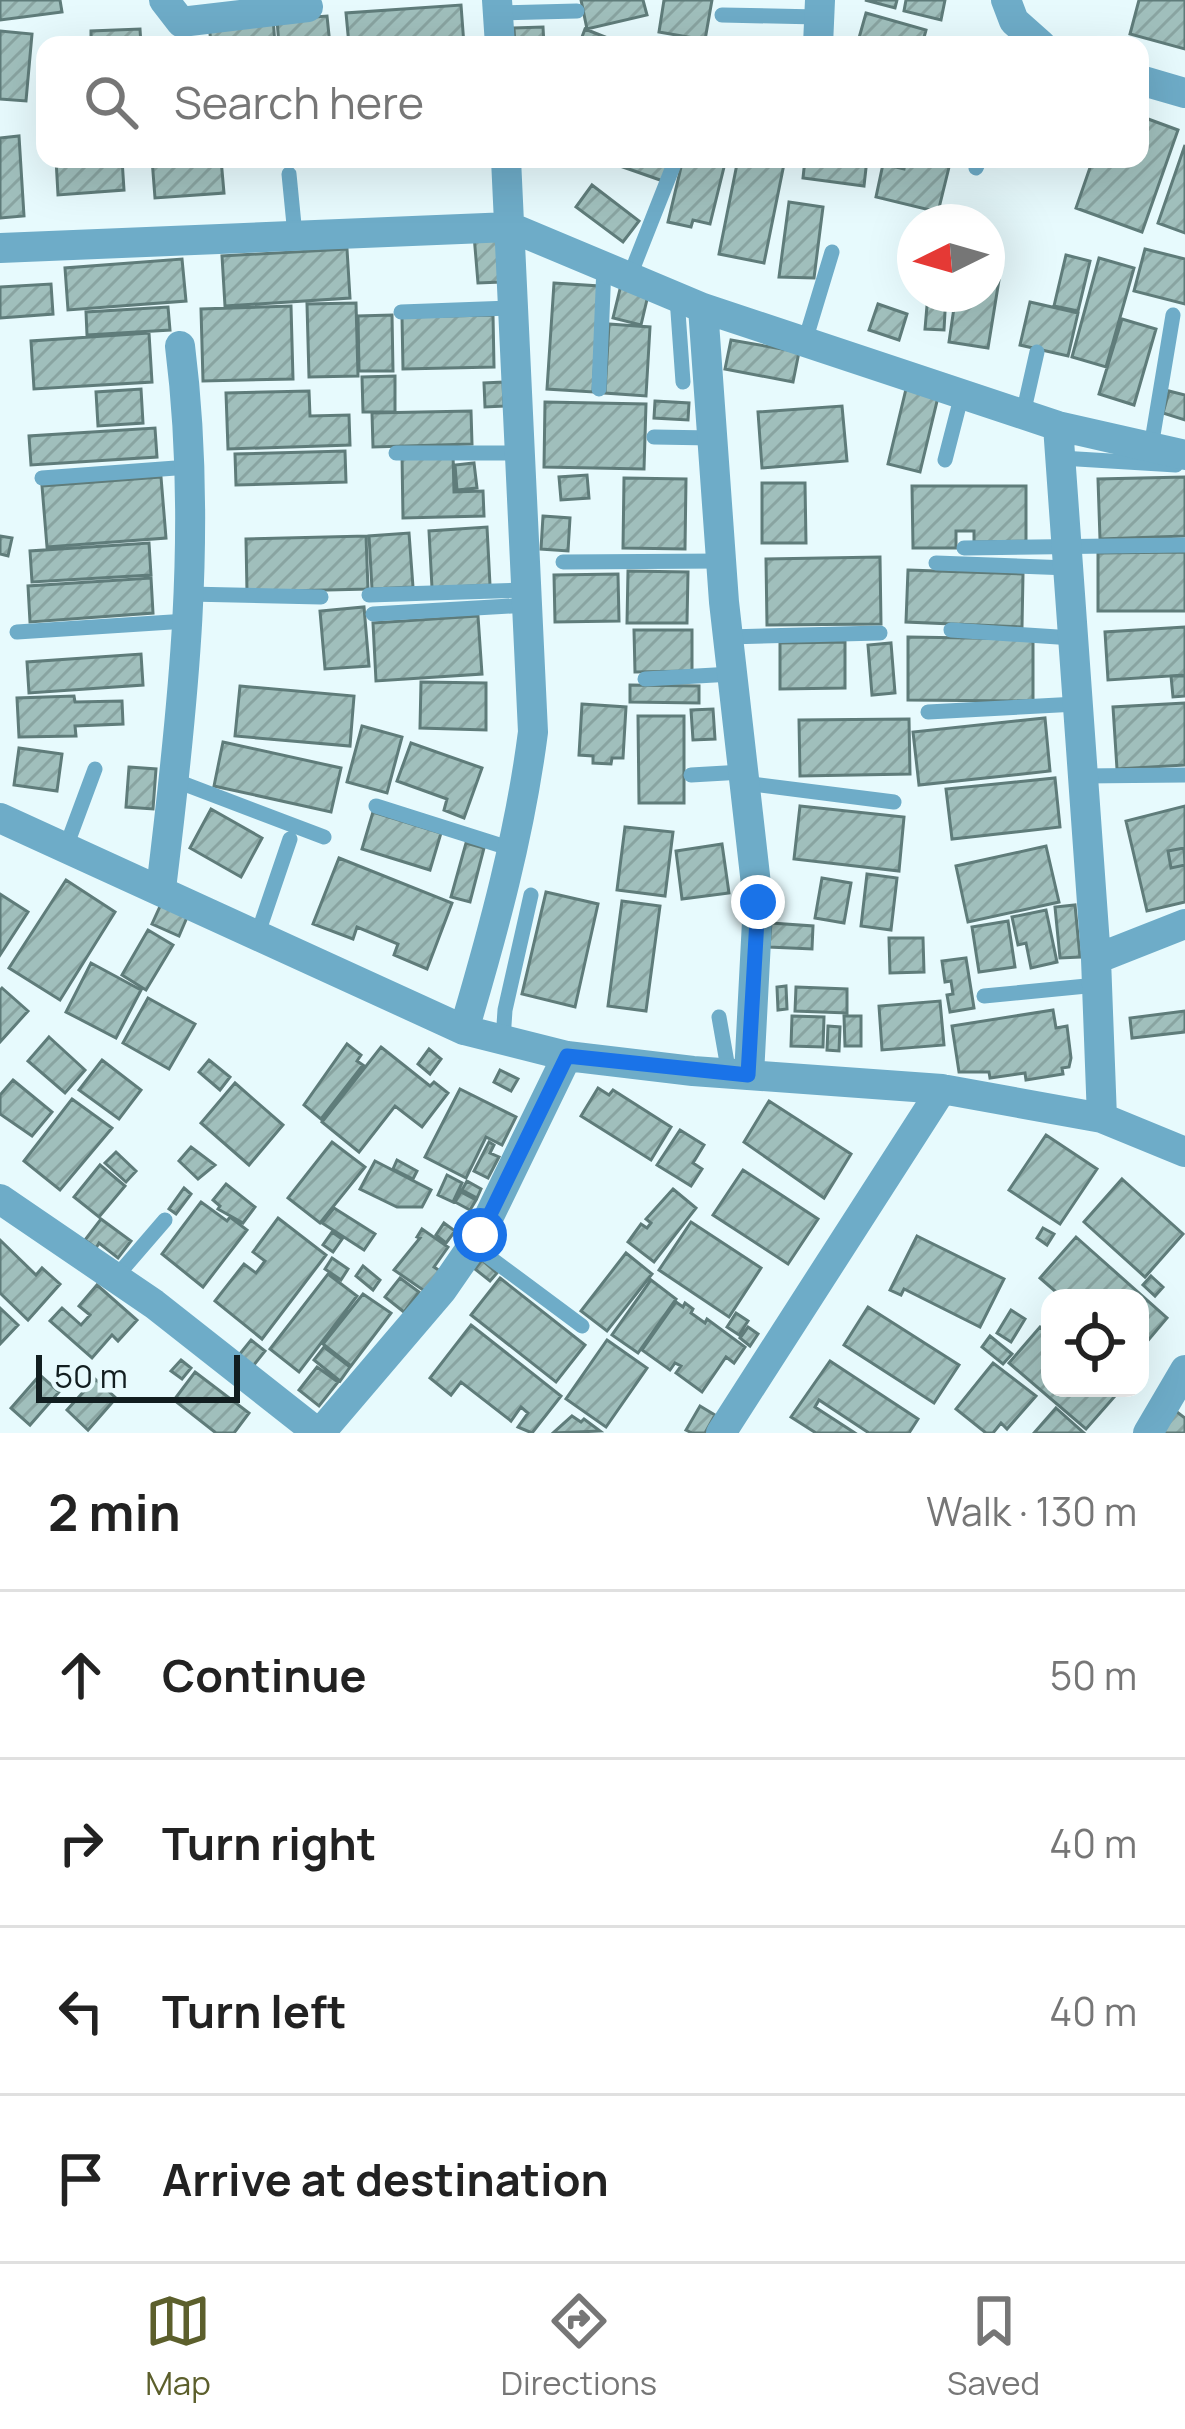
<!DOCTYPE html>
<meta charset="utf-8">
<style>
body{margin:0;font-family:Manrope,sans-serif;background:#f2f2f2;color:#222}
.controls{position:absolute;right:36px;bottom:36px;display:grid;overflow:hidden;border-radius:24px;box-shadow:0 12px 48px #0002}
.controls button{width:108px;height:108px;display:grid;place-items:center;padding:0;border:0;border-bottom:3px solid #e0e0e0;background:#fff;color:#222;font:60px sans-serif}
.compass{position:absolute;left:897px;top:204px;width:108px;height:108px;border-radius:50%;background:#fff;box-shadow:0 12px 48px #0002;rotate:265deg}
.scale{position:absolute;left:36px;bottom:30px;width:204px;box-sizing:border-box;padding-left:12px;border:6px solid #121e20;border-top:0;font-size:33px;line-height:42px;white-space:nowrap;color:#121e20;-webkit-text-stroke:9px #e7fafd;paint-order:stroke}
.stop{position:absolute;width:36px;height:36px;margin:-27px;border:9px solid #1a73e8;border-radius:50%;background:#fff}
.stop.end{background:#1a73e8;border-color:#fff;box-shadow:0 3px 12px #0008}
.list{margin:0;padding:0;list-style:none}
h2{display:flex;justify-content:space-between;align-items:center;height:156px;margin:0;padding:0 48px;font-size:51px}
h2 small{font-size:39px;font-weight:400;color:#767676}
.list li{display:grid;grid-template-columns:78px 1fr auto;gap:36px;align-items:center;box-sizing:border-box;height:168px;padding:0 48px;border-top:3px solid #e0e0e0}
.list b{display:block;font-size:45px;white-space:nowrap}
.list em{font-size:39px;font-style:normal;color:#767676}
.icon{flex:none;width:66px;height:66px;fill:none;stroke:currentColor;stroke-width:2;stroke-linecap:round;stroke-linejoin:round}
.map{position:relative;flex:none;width:1185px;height:1433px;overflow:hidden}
.search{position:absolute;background:#fff;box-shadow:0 12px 48px #0002;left:36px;right:36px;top:36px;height:132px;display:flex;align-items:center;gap:30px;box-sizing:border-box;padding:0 42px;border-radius:24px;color:#767676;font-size:45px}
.sheet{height:828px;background:#fff}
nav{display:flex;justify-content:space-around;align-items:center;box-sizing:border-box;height:168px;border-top:3px solid #e0e0e0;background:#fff;font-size:33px;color:#767676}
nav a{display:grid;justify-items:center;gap:6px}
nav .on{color:#5c5f2c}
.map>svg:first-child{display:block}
.building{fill:url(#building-hatch);stroke:#5f7c7a;stroke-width:3}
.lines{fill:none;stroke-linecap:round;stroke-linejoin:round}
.service{stroke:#6eacc8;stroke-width:15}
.minor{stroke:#6eacc8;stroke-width:30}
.route{stroke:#1a73e8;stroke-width:15}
</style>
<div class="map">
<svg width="1185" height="1433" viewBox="0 0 1185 1433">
<defs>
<pattern id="building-hatch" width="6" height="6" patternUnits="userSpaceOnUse" patternTransform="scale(3)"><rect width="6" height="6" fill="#a0bfbc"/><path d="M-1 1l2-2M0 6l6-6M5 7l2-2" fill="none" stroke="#89a4a1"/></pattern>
</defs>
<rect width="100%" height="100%" fill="#e7fafd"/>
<path class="building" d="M0 0H60L62 12 0 20Z
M581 0H643L647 15 587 29Z
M664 0H712L705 40 659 32Z
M865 0H897L895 8Z
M906 0H945L941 20 904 11Z
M1139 0H1185V49L1130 34Z
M461 5 464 45H349L346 13Z
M866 13 926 30 922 45H857Z
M327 16 330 45H279L277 20Z
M273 17 275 45H211L209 22Z
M543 27 544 45H515L514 28Z
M140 29 141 45H91V31Z
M585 29 625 45H579Z
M0 31 32 34 26 101 0 99Z
M1140 116 1178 130 1142 232 1076 208 1093 159H1140Z
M19 136 24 216 0 218V138Z
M1185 145V233L1158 223Z
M56 159H122L124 190 58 195Z
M152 159H221L224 193 155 198Z
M600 159H671L663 181Z
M683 159H726L710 224 693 220 691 227 668 222Z
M738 159H785L764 263 719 254Z
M805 159H867L864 186 803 178Z
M906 159H951L938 212 876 197 883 164 904 169Z
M592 185 639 221 623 242 576 207Z
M789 202 823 207 814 278 779 277Z
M497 233 501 282 478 283 474 235Z
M347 249 350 298 225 306 222 256Z
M1145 249 1185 259V304L1134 291Z
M1066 255 1090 261 1078 311 1054 306Z
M1099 258 1134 268 1106 367 1072 357Z
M182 259 186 301 68 310 65 268Z
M987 278 999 280 988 348 949 342 956 294H987Z
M554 283 599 286 593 392 547 389Z
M51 284 53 314 0 318V287Z
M621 285 649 291 641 325 613 318Z
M928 294H946L944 330 925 329Z
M1030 302 1078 313 1068 356 1020 345Z
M356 303 358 376 309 377 307 304Z
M878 304 907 314 899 340 869 330Z
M291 306 293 379 203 381 201 309Z
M168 307 170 330 87 335 86 312Z
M392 315 393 371H359L358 316Z
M493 315 494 367 403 369 402 317Z
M1122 319 1156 329 1134 405 1099 394Z
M609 324 650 327 646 396 605 393Z
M149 333 152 382 34 389 31 341Z
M731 340 799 352 793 382 725 369Z
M395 376V412H363L362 377Z
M503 382 504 406 485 407 484 383Z
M141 389 143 423 98 426 96 392Z
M906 389 938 397 920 472 888 464Z
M309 391 310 416 349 415 350 445 228 449 226 393Z
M1169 391 1185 395V420L1163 413Z
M655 401 689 403 688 420 654 418Z
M545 402 646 404 644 469 544 467Z
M842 406 847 461 762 468 758 412Z
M471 411 472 444 373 447 372 413Z
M155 428 157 457 31 465 29 436Z
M345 451 346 482 236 485 235 454Z
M453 454 454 492 483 491 484 516 403 518 402 455Z
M474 463 477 488 457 490 455 465Z
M587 475 589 498 561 500 559 477Z
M161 477 166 538 47 547 42 486Z
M1185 477V536L1100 539 1098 479Z
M624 478 686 479 685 549 623 548Z
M762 483H805L806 543H762Z
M912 486H1026V541L974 542V531H956V548H913Z
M543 516 570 518 568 551 541 549Z
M487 527 490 585 432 588 429 531Z
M409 533 413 587 372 589 369 536Z
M0 536 12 538 8 556 0 554Z
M366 536 368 589 247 592 246 539Z
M149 543 151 575 32 582 30 551Z
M1185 552V611H1098V553Z
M880 557 881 624 767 625 766 559Z
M908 570 1023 574 1022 627 906 622Z
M628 571 688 572 687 623H627Z
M618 574 619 621 555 622 554 575Z
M151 578 153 613 30 622 28 586Z
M364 607 369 666 325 669 320 611Z
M478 616 482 674 376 681 373 623Z
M1185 627V675L1108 680 1105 632Z
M634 630H692V671L635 672Z
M908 637 1033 639V701L908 700Z
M845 642V688L780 689V643Z
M891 643 895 693 872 695 868 645Z
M141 654 143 685 29 693 27 662Z
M1171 676H1185V696L1173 697Z
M421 682 486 683V730L420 728Z
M630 685 699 686V703L630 702Z
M240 686 354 696 350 746 235 736Z
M74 696 75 702 122 701 123 724 75 726 76 736 19 737 17 698Z
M1185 703V765L1117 769 1113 707Z
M582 704 626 707 623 758H612L611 764 593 763V756L579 755Z
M713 709 715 739 693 740 691 710Z
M638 716H684V803H639Z
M1045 718 1050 771 919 785 913 732Z
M909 719 910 774 800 776 799 720Z
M362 726 402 737 387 793 347 782Z
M223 742 341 768 331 812 214 786Z
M411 743 482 768 464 818 444 810 447 799 397 781Z
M19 748 62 754 57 791 14 785Z
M129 767 156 769 153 809 126 807Z
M1055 778 1060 827 952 839 946 789Z
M800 806 904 817 899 871 794 859Z
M1185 806V852L1184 848 1168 851 1171 868 1185 865V902L1147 911 1126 821Z
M211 809 262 838 241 877 190 848Z
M373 812 441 833 430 870 362 849Z
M625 827 673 832 665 896 617 890Z
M466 843 484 848 470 902 451 897Z
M722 844 729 893 682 899 676 851Z
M1046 846 1059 902 968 922 956 866Z
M1184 848 1185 865 1171 868 1168 851Z
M339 858 452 903 427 969 394 955 398 944 357 927 353 939 313 924Z
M867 874 897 878 891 930 861 926Z
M822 878 851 883 844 923 815 918Z
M66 880 115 912 60 1000 9 968Z
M546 892 598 904 575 1007 522 994Z
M0 894 28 912 0 955Z
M622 901 660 906 646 1011 608 1006Z
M162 902 188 915 179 936 152 924Z
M1075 905 1080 957 1060 958 1055 907Z
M1046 910 1057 962 1031 968 1026 943 1018 945 1012 917Z
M1008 921 1015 967 979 972 972 927Z
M771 923 813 926 812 949 769 947Z
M148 930 173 945 146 990 122 975Z
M889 938H923L924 972 890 973Z
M966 958 974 1008 950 1012 947 995 953 994 951 981 945 982 942 961Z
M91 963 141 990 116 1038 66 1012Z
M786 986 787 1009 778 1010 777 987Z
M796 987 847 989V1013L795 1011Z
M2 988 28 1011 0 1042V990Z
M148 998 195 1024 169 1069 123 1043Z
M940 1001 944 1045 882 1050 879 1006Z
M1053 1010 1056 1028 1067 1026 1071 1058 1069 1067 1062 1068 1063 1074 1026 1080 1025 1073 990 1078 989 1072H959L952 1026Z
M1185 1011V1032L1132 1038 1130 1018Z
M792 1016 824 1017 823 1047 791 1046Z
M844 1016H861V1046H845Z
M828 1026 840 1027 839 1051 827 1050Z
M49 1037 85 1070 65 1093 28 1061Z
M347 1044 361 1055 357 1061 363 1065 321 1119 304 1105Z
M381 1047 430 1086 434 1082 448 1093 422 1127 395 1106 359 1152 322 1122Z
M429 1049 441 1059 430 1074 418 1064Z
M102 1060 141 1090 119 1119 79 1090Z
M209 1060 230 1077 220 1090 199 1072Z
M500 1070 518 1079 511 1091 494 1082Z
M13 1080 52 1112 32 1136 0 1114V1095Z
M235 1083 283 1125 249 1165 201 1123Z
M598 1088 609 1095 613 1090 671 1127 651 1160 581 1116Z
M460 1089 516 1117 502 1145 486 1137 466 1178 425 1157Z
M72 1099 112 1128 60 1190 24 1161Z
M769 1101 851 1154 824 1198 744 1142Z
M680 1130 704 1145 693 1163 702 1169 691 1186 657 1165Z
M1046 1135 1097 1169 1060 1224 1009 1190Z
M332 1142 365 1167 320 1223 288 1198Z
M489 1142 494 1145 490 1153 499 1157 488 1178 474 1171Z
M191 1147 215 1165 198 1179 179 1161Z
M116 1152 136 1171 126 1182 105 1163Z
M397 1160 417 1171 413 1179 393 1169Z
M375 1161 431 1190 422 1207H397L360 1189Z
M100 1165 125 1186 99 1217 74 1197Z
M743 1170 818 1219 788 1264 713 1215Z
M447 1175 462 1183 453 1202 438 1195Z
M1122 1179 1183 1234 1145 1277 1084 1222Z
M467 1181 481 1189 477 1198 462 1190Z
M226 1184 255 1207 243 1223 218 1209 220 1206 213 1200Z
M184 1188 191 1194 176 1214 169 1209Z
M673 1189 696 1208 654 1262 628 1242 641 1224 647 1228 651 1223 646 1219Z
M461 1192 476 1200 470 1210 455 1202Z
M201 1202 227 1221 230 1217 247 1230 203 1287 162 1254Z
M334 1208 375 1234 364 1250 322 1223Z
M278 1218 326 1255 262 1339 215 1301 244 1264 256 1273 265 1261 253 1252Z
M101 1219 131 1241 118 1258 99 1243 96 1248 85 1240Z
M691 1222 761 1268 729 1317 659 1270Z
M444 1223 455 1231 446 1243 436 1235Z
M1043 1228 1054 1234 1047 1245 1037 1238Z
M422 1229 448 1247 434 1267 440 1271 426 1292 394 1270 420 1238 417 1237Z
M332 1232 342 1239 333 1252 323 1245Z
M917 1236 1004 1279 980 1327 904 1289 901 1295 890 1290Z
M1076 1237 1167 1318 1140 1350V1298H1063L1040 1278Z
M0 1240 36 1275 42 1268 60 1284 28 1320 0 1293Z
M626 1253 652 1274 607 1331 581 1311Z
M332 1258 348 1269 341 1280 325 1269Z
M482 1260 497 1273 490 1281 475 1269Z
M363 1266 380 1280 373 1290 356 1276Z
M328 1274 357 1296 299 1372 270 1349Z
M1151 1276 1163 1287 1155 1296 1143 1285Z
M400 1278 419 1292 404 1312 385 1297Z
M500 1278 585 1345 556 1382 471 1315Z
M651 1280 676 1299 638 1353 612 1335Z
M97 1285 137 1320 118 1341 112 1335 92 1358 50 1321 62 1308 81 1325 90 1315 79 1306Z
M363 1294 391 1313 351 1366 323 1344Z
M676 1302 683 1307 685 1303 693 1309 691 1313 705 1323 707 1319 745 1347 734 1363 726 1357 702 1392 676 1373 681 1366 675 1363 670 1370 642 1350Z
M868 1307 959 1365 934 1403 844 1345Z
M0 1308 18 1325 0 1344Z
M1011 1310 1025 1319 1011 1342 997 1333Z
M736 1313 748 1321 739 1335 727 1327Z
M471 1325 561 1396 532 1433 518 1427 528 1413 521 1407 511 1421 461 1382 451 1395 430 1378Z
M748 1327 758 1334 750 1346 740 1338Z
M1040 1327 1050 1335V1388H1122L1086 1429 1009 1363Z
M990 1336 1012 1354 1003 1364 982 1347Z
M251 1340 265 1351 253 1366 239 1355Z
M607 1340 647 1368 606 1427 566 1399Z
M324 1347 350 1367 340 1381 314 1360Z
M181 1360 191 1368 182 1379 171 1371Z
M830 1361 918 1419 909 1433H869L819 1400 815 1407 855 1433H816L791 1417Z
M993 1363 1036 1396 1007 1429 1001 1423 993 1433H986L956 1409Z
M317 1367 338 1382 319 1406 299 1390Z
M195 1372 249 1413 234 1433H216L174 1400Z
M40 1375 59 1392 30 1425 11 1408Z
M95 1379 116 1398 88 1430 67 1410Z
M700 1406 715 1415 705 1433H692L686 1430Z
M1056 1408 1084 1433H1034Z
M1173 1409 1185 1418V1433H1156Z
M572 1416 581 1422 584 1419 600 1431 553 1433Z"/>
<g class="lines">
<path class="service" d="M498 13 577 11
M722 15 818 17
M976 168 980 159
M289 174 295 235
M629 278 676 159
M677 298 683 382
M401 312 513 308
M805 341 832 252
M599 389 604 266
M1023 414 1037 352
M654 437 712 438
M1151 447 1173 315
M396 453H520
M1061 458 1176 465
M945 460 962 394
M42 478 189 467
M964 548 1185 545
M563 562 721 561
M936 563 1069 568
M189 594 321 597
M369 595 527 590
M373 614 528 605
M951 630 1073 638
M17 632 187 621
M728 637 880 633
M645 679 732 674
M928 712 1077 704
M691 775 743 772
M1082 776 1185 775
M174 780 324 837
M744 783 894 802
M376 806 512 849
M66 847 95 769
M257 936 290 839
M984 996 1097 985
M719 1017 729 1074
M503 1040 505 1010 531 895
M473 1245 582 1326
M115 1278 165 1220"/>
<path class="minor" d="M164 0 181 22 308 7
M497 0 500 45
M1006 0 1014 21 1041 45
M818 45 820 0
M1140 80 1185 93
M0 248 510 227 703 308 1058 426 1185 455
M703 308 724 602 758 902 749 1075
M1058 426 1096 959 1102 1118
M0 818 464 1030 567 1056 693 1071 942 1089 1102 1118 1185 1152
M161 889C183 709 203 528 180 346
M1096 959 1185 924
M464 1030C493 932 520 834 533 732L506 159
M0 1199 154 1304 318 1433
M320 1433 442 1290 480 1235 567 1056
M721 1433 942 1089
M1148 1433 1185 1370"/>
</g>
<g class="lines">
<path class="route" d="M480 1235 567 1056 748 1075 758 902"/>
</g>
</svg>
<div class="controls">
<button><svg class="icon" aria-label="locate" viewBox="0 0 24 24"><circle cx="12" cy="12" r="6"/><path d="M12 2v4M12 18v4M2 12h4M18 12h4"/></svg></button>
</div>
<svg class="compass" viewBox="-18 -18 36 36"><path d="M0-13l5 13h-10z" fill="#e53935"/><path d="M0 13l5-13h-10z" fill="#767676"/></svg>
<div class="scale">50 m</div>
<div class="stop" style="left:480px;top:1235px"></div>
<div class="stop end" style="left:758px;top:902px"></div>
<div class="search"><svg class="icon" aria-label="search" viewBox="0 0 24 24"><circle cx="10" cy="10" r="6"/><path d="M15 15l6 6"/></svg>Search here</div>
</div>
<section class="sheet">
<h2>2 min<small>Walk · 130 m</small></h2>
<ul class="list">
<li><svg class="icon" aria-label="ahead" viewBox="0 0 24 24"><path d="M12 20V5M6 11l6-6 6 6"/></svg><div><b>Continue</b></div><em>50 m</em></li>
<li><svg class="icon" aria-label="right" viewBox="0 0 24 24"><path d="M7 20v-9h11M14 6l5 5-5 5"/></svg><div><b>Turn right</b></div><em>40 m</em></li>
<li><svg class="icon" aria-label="left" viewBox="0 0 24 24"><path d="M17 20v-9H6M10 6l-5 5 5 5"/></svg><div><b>Turn left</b></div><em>40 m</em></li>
<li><svg class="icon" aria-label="arrive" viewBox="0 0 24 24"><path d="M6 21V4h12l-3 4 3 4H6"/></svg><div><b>Arrive at destination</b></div></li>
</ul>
</section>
<nav>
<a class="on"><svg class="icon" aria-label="map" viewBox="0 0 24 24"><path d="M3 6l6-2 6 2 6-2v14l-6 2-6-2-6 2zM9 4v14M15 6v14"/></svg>Map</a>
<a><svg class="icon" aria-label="directions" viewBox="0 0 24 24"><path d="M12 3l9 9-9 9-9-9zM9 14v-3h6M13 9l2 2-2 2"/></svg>Directions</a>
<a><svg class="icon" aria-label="saved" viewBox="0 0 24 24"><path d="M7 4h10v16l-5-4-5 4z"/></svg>Saved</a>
</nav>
